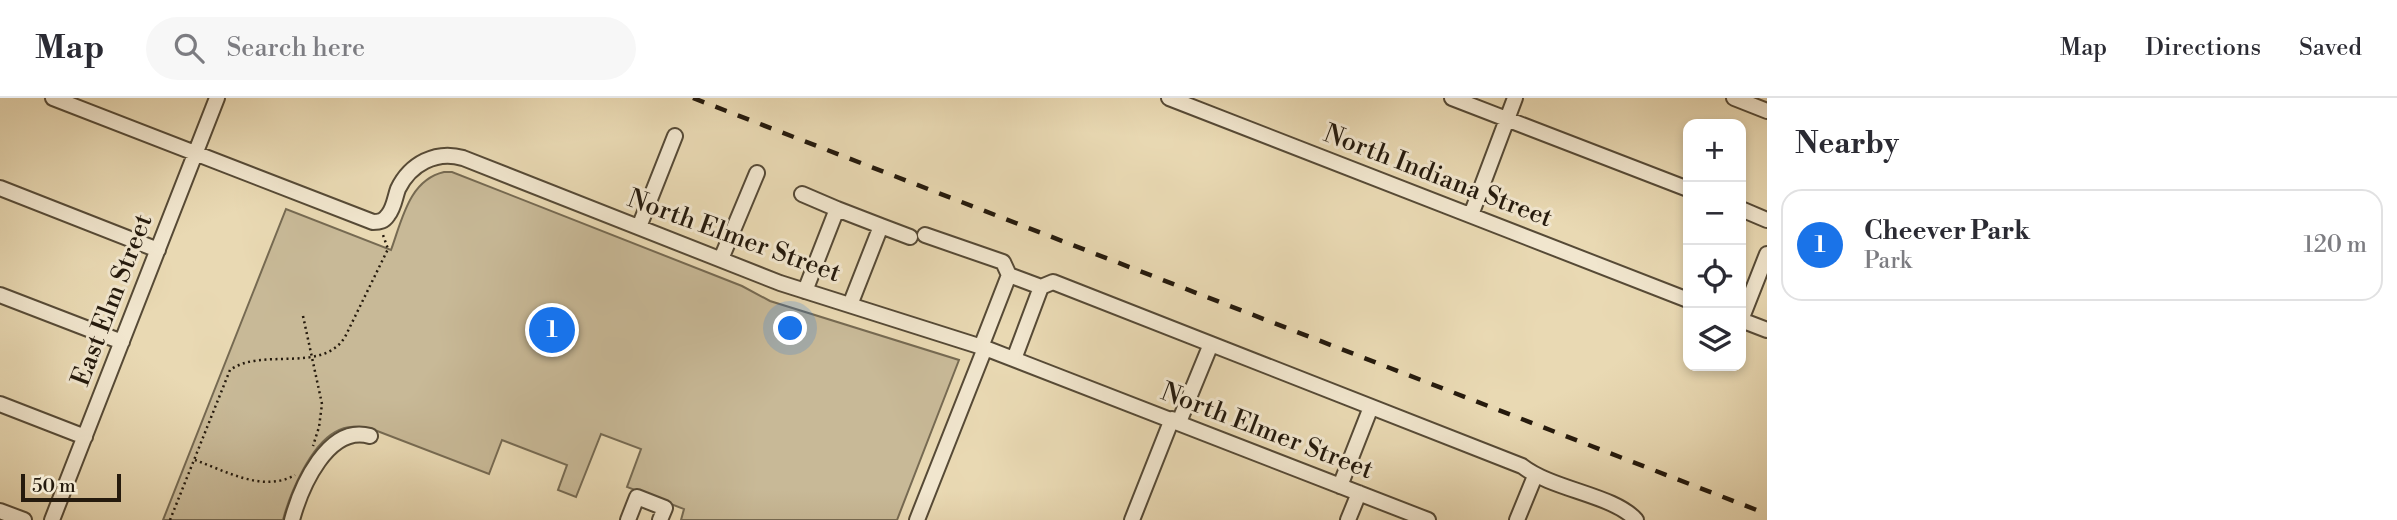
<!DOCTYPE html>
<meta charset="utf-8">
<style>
body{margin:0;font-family:"Libre Bodoni",serif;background:#f7f7f7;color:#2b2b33}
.controls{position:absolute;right:21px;top:21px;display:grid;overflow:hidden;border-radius:14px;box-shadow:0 4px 10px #0003}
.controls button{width:63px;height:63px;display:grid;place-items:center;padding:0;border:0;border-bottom:2px solid #e1e1e2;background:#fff;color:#2b2b33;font:35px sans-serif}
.scale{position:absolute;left:21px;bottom:18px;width:100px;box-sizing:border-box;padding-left:7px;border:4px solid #251a0d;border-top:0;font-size:19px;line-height:24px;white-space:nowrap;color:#251a0d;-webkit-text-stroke:5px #f1e6ce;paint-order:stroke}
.you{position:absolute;left:791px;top:231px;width:24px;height:24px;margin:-18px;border:5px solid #fff;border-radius:50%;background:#1a73e8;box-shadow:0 0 0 10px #1a73e833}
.badge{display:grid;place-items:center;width:46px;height:46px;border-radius:50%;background:#1a73e8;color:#fff;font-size:23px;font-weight:700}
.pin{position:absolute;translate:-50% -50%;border:4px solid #fff;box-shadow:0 2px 7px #0006}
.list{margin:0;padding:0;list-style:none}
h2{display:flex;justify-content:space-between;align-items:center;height:91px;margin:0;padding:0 28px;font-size:30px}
h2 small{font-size:23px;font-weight:400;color:#7c7c81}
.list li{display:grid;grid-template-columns:46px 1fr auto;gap:21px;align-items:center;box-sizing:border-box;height:112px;margin:0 14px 14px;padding:0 14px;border:2px solid #e1e1e2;border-radius:21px}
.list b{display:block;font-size:26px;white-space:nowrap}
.list p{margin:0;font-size:23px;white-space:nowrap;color:#7c7c81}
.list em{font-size:23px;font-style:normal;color:#7c7c81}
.icon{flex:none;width:38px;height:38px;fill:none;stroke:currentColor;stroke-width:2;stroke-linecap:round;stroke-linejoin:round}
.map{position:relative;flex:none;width:1767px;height:422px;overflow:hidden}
header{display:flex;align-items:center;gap:42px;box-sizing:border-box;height:98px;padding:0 35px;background:#fff;border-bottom:2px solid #e1e1e2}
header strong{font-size:33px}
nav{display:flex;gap:38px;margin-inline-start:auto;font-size:24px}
.search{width:490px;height:63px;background:#f7f7f7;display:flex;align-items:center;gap:18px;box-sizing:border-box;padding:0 24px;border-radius:38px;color:#7c7c81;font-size:26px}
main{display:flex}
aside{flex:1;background:#fff}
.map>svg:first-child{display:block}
.green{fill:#c8b997;stroke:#766a52;stroke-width:2}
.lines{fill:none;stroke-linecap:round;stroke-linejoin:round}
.minor-casing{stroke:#564a36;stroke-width:18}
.path{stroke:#251a0d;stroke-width:2.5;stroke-dasharray:2 3.5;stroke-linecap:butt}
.minor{stroke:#f1e6ce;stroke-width:14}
.rail{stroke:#251a0d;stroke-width:4.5;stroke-dasharray:12 12;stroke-linecap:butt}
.labels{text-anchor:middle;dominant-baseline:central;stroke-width:6;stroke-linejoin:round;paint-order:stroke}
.street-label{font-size:26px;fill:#251a0d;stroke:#f1e6ce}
</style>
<header>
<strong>Map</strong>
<div class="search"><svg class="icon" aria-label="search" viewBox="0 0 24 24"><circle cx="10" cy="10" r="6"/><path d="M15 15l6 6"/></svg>Search here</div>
<nav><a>Map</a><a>Directions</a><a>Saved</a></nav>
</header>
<main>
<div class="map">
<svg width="1767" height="422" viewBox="0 0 1767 422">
<rect width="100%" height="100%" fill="#e9d9b3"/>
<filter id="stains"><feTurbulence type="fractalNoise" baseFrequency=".00286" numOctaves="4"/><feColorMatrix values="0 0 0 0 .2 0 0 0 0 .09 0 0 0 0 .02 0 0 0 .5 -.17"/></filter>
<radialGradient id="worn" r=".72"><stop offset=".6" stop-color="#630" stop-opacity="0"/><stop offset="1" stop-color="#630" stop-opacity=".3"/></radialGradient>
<path class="green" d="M444 74H452L742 188 770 203 959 262 897 422H681L684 411 627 389 641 351 601 336 576 399 558 392 567 367 502 342 489 376 372 331C359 328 347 327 335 334 310 348 290 395 283 422H163L286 111 391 152C402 122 409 82 444 74Z"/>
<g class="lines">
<g class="minor-casing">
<path id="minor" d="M53 0 373 124C380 124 384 123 388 117 394 110 395 99 398 91 410 66 436 52 463 60L780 185 985 250 1428 422
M1169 0 1688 202
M1452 0 1688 91
M1734 0 1767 13
M0 90 158 152
M802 96 837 111
M1741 111 1767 122
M1471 117 1515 0
M881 128 910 139
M639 129 675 38
M925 137 1003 164 1009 177 1041 189 1053 184 1522 368C1553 392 1614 397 1636 422
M721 161 757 75
M805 193 837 111 881 128 850 207
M0 197 122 244
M1741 222 1767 156
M1741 222 1767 232
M981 249 1009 177
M1014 261 1041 189
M0 306 85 339
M1179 324 1211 246
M1340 388 1371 309
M0 413 24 422
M52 422 217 0
M292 422C301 389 328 326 370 338
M628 422 637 399 665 410 660 422
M917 422 985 250
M1132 422 1172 321
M1348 422 1359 395
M1517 422 1535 378"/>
</g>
<path class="path" d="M303 218 322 306 319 329 313 348
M195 362C226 373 263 395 295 377
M170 422 230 272C261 249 322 276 345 239L388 151 383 137"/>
<use href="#minor" class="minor"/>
<path class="rail" d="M693 0 1767 416"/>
</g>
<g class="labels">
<g class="street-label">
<text transform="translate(1438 78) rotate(21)">North Indiana Street</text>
<text transform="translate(734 138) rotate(20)">North Elmer Street</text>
<text transform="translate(112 202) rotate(-69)">East Elm Street</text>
<text transform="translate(1267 333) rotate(21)">North Elmer Street</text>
</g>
</g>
<rect width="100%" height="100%" filter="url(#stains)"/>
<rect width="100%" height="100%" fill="url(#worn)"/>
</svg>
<div class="controls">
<button>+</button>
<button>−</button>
<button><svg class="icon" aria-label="locate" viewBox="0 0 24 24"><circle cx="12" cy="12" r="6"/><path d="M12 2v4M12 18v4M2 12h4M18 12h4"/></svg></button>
<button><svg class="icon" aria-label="layers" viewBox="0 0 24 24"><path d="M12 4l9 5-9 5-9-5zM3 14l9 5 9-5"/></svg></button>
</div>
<div class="scale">50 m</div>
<div class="you"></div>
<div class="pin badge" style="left:552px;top:232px">1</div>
</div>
<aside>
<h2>Nearby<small></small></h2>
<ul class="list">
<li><span class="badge">1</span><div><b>Cheever Park</b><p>Park</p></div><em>120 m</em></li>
</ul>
</aside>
</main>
